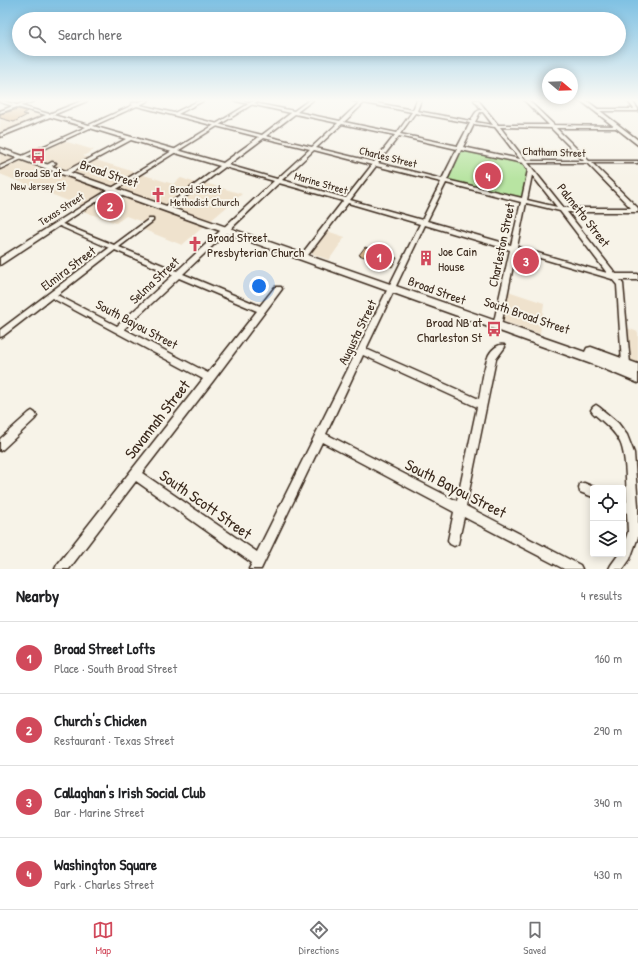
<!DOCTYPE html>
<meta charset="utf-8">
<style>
body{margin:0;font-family:"Patrick Hand",sans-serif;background:#f2f2f2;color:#202124}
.controls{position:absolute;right:12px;bottom:12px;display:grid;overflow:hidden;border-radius:4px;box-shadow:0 2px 10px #0003}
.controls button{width:36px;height:36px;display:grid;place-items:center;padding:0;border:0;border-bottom:1px solid #e0e0e0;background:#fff;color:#202124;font:20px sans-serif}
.compass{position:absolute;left:542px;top:68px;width:36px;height:36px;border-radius:50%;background:#fff;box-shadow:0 2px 10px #0003;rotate:109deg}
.you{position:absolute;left:259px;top:286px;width:14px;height:14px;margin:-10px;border:3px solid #fff;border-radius:50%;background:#1a73e8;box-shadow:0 0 0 6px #1a73e833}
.badge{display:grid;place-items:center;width:26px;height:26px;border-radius:50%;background:#d1495b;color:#fff;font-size:13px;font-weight:700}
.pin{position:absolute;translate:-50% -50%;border:2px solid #fff;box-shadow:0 1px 4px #0006}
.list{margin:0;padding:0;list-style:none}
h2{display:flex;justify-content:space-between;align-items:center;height:52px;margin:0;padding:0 16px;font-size:17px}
h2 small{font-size:13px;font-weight:400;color:#757577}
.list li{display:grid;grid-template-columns:26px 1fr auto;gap:12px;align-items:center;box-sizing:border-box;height:72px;padding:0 16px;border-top:1px solid #e0e0e0}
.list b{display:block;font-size:15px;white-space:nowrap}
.list p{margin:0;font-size:13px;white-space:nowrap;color:#757577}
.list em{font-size:13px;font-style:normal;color:#757577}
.icon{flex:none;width:22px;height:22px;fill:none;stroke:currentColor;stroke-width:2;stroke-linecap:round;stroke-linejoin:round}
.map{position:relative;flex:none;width:638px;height:569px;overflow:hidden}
.search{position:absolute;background:#fff;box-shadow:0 2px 10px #0003;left:12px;right:12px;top:12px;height:44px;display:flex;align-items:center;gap:10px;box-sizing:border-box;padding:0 14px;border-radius:22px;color:#757577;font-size:15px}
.sheet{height:340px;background:#fff}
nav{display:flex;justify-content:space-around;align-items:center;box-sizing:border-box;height:56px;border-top:1px solid #e0e0e0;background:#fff;font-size:11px;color:#757577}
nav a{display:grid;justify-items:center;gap:2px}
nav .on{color:#d1495b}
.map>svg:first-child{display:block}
.built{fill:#efe2cd}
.green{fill:#b8e4a2;stroke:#7a8760}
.building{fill:#ddb98e;stroke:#3b2a1e}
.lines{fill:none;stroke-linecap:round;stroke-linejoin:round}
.minor-casing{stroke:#3b2a1e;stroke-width:3}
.tertiary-casing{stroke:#3b2a1e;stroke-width:3}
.primary-casing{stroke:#3b2a1e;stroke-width:3}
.minor{fill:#f7f3e8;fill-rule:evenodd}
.tertiary{fill:#f7f3e8;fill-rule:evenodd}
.primary{fill:#f7f3e8;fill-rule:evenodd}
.labels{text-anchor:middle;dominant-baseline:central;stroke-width:4;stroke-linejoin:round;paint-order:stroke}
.far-street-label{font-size:11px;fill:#3b2a1e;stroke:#f7f3e8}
.far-poi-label{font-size:11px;fill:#3b2a1e;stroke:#f7f3e8}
.street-label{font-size:13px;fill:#3b2a1e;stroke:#f7f3e8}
.poi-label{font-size:13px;fill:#3b2a1e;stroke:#f7f3e8;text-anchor:start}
.near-street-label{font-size:16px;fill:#3b2a1e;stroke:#f7f3e8}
</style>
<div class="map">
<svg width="638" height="569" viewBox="0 0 638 569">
<rect width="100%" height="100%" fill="#f7f3e8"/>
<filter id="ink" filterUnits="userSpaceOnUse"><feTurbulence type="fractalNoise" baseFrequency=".025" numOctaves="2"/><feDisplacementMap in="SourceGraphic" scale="8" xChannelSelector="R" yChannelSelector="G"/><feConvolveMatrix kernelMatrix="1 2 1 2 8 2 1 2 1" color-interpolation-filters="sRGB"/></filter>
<g filter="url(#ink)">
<path class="built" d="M17 106 47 115 0 134V113Z
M64 141 94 150 83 156 173 184 181 178 199 184 202 182 242 194 182 245 142 229 148 224 126 216 116 223 77 209 81 206 0 174V152L23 160Z
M324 230 345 237 329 260 307 252Z
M505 290 544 303 540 334 499 320Z
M627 328 638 332V367L629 363Z"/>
<path class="green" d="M461 149 525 162 531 169 524 200 445 181Z"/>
<path class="building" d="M18 109 27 111 23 114 27 115 14 122 0 118V114Z
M365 247 390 255 397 258 392 267 359 255Z
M517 253 534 258 533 263H531L530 267 518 263 519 258H516Z"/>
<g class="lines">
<g class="minor-casing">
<path id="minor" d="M0 100 17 105 31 100H35L34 101 21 106 49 114 84 100H88L87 101 53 115 89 125 133 105 131 104 132 103C139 103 143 99 149 100L140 105 174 113 200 100H204L203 101 178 114 262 135 291 113 236 101 234 100H239L294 111 309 100H313L297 112 340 121 360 102 353 101 352 100H367L366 101 413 110 417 100H421L417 111 471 121C474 116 475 110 482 110L474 100H478L498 125H549L524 100H528L554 125 619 126V128H556L589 161H638V163H592L638 208V212H567L616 274H638V280H620L623 284 630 364 629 367 626 368 623 367 622 364 617 285 612 279 516 251 501 326 500 328 497 329 494 328 493 326 510 250 425 225 366 349 479 399C482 385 483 370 488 357 490 351 498 343 504 345L505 347 496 359 466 506 580 565 582 569H564L464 517 458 544 454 546 450 544 448 540 454 512 322 442 261 569H249L252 563 136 481 69 569H55L57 565 203 379 52 298 3 336 0 337V330L109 248 55 224 58 222 60 223 114 245 149 219H153V221L119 247 177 271 274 181 225 167 169 209H165V207L220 166 131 140 68 174H64V172L126 139 90 128 0 169V166L86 127 50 117 0 137V134L46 115 17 107 0 113V111L13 106 0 102ZM364 103 412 112 397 133 344 122ZM137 106 259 137 223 163 93 126ZM480 112H483L493 125 475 122ZM415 113 470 123 458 146 400 134ZM295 114 338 123 312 147 266 136ZM342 124 395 135 374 162 316 148ZM474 124 495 127 520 159 463 147ZM500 127 551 128 584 161H526ZM399 136 457 149 442 179 378 163ZM264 138 310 149 277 179 228 165ZM314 150 372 165 346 198 282 180ZM461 150 523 163 528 170 522 198 447 180ZM528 163H587L631 208H564ZM376 166 441 182 422 220 350 200ZM532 175 557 207 527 200ZM279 183 343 201 301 255 300 257 301 259H305L348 203 420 224 257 552 142 473 213 381 282 289 281 287H275L260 306 183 274ZM446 183 521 202 511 245 427 221ZM526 203 560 211 607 273 517 247ZM115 250 173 275 117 326 57 295ZM179 278 257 311 208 373 124 329ZM363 355 477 407 457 501 326 434Z
M627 100H631L638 109V111H596L594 110 596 109H634Z
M52 162 56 163 49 168H45V166Z
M596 405 599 407 618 423 627 435 634 453 638 506V537L630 559 623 569H609L611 565 619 554H623V547L628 532 627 513 623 511V501L627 502C626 486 627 453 619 440 613 429 602 421 593 413L591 410 593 407Z
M32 411 35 413 37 416 35 419 3 449 0 451V439L29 413Z
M584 483 596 488H593V497L580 492 579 488 580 484Z"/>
</g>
<g class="tertiary-casing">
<path id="tertiary" d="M255 100H259L88 207 0 265V258L84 205Z"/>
</g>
<g class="primary-casing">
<path id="primary" d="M580 100H586L638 140V145Z
M0 148 585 352 587 348 591 347 638 364V383L597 366 0 152Z"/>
</g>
<use href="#minor" class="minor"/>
<use href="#tertiary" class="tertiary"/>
<use href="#primary" class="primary"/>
</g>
</g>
<linearGradient id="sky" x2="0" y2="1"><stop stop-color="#7fc1e3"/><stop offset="0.56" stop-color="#fbfaf5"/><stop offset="1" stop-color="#fbfaf5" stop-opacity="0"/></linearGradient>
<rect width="638" height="179" fill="url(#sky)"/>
<defs>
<g id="bus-bare" transform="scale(1.2)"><path d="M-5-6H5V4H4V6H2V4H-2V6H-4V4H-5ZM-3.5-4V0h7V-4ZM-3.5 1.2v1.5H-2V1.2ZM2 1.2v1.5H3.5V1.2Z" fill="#d1495b" stroke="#f7f3e8" stroke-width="2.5" paint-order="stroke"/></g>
<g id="church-bare" transform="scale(1.2)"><path d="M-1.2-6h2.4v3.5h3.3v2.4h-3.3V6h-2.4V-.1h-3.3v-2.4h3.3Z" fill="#d1495b" stroke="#f7f3e8" stroke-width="2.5" paint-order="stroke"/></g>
<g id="building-bare" transform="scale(1.2)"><path d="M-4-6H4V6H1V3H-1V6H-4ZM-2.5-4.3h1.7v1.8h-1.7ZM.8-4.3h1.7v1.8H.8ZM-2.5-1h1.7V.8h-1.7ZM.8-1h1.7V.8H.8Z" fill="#d1495b" stroke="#f7f3e8" stroke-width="2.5" paint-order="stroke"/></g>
</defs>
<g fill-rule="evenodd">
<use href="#bus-bare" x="38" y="156"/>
<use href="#church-bare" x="158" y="195"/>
<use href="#church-bare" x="195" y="244"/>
<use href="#building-bare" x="426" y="258"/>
<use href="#bus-bare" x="494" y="329"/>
</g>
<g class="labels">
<g class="far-street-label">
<text transform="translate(554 152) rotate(2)">Chatham Street</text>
<text transform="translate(388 157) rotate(14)">Charles Street</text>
<text transform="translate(321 183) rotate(16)">Marine Street</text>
<text transform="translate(61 209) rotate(-33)">Texas Street</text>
</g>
<g class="far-poi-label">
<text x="38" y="173">Broad SB at<tspan x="38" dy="13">New Jersey St</tspan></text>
<text x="170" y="189" text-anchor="start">Broad Street<tspan x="170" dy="13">Methodist Church</tspan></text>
</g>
<g class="street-label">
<text transform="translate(109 173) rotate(19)">Broad Street</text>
<text transform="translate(584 215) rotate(52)">Palmetto Street</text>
<text transform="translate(501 245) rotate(-78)">Charleston Street</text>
<text transform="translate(68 268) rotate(-37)">Elmira Street</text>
<text transform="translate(154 280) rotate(-43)">Selma Street</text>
<text transform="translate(437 290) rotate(20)">Broad Street</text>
<text transform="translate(527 315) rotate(19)">South Broad Street</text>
<text transform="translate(137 324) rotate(28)">South Bayou Street</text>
<text transform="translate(357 332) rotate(-64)">Augusta Street</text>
</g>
<g class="poi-label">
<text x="207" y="237">Broad Street<tspan x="207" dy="15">Presbyterian Church</tspan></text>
<text x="438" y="251">Joe Cain<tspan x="438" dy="15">House</tspan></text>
<text x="482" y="322" text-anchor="end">Broad NB at<tspan x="482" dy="15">Charleston St</tspan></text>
</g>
<g class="near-street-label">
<text transform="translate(157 419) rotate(-52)">Savannah Street</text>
<text transform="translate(456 488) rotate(27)">South Bayou Street</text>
<text transform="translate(206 504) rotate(35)">South Scott Street</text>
</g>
</g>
</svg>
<div class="controls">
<button><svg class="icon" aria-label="locate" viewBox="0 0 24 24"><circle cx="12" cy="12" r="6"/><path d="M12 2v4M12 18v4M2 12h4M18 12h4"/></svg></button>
<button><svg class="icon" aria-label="layers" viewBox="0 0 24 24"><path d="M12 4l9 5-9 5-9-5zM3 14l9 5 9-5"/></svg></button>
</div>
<svg class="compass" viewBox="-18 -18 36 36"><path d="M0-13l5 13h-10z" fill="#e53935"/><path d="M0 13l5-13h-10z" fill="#757577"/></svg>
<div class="you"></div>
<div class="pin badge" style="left:379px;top:257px">1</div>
<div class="pin badge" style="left:110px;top:206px">2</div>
<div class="pin badge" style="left:526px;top:261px">3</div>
<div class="pin badge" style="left:488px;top:176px">4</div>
<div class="search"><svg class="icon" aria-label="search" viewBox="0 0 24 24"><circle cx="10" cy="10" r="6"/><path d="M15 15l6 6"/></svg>Search here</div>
</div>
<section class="sheet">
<h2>Nearby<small>4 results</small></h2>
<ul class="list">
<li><span class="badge">1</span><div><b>Broad Street Lofts</b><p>Place · South Broad Street</p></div><em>160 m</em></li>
<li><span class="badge">2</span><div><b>Church's Chicken</b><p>Restaurant · Texas Street</p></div><em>290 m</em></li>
<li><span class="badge">3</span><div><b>Callaghan's Irish Social Club</b><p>Bar · Marine Street</p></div><em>340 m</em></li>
<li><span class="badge">4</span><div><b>Washington Square</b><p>Park · Charles Street</p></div><em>430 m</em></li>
</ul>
</section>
<nav>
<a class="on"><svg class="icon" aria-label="map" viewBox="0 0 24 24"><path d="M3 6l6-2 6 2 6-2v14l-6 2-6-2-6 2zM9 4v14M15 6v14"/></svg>Map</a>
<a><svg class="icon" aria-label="directions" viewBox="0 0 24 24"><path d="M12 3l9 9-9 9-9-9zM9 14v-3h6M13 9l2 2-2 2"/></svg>Directions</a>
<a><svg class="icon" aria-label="saved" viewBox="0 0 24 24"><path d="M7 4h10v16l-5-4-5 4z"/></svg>Saved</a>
</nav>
